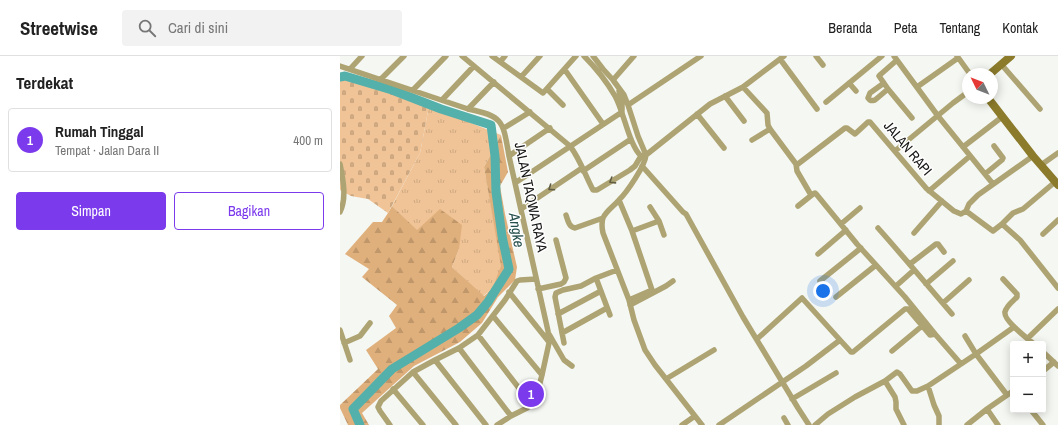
<!DOCTYPE html>
<html lang="id">
<meta charset="utf-8">
<style>
body{margin:0;font-family:"Archivo Narrow",sans-serif;background:#f2f2f2;color:#222}
.controls{position:absolute;right:12px;bottom:12px;display:grid;overflow:hidden;border-radius:4px;box-shadow:0 2px 10px #0003}
.controls button{width:36px;height:36px;display:grid;place-items:center;padding:0;border:0;border-bottom:1px solid #e0e0e0;background:#fff;color:#222;font:20px sans-serif}
.compass{position:absolute;left:622px;top:12px;width:36px;height:36px;border-radius:50%;background:#fff;box-shadow:0 2px 10px #0003;rotate:313deg}
.you{position:absolute;left:483px;top:235px;width:14px;height:14px;margin:-10px;border:3px solid #fff;border-radius:50%;background:#1a73e8;box-shadow:0 0 0 6px #1a73e833}
.badge{display:grid;place-items:center;width:26px;height:26px;border-radius:50%;background:#7c3aed;color:#fff;font-size:13px;font-weight:700}
.pin{position:absolute;translate:-50% -50%;border:2px solid #fff;box-shadow:0 1px 4px #0006}
.list{margin:0;padding:0;list-style:none}
h2{display:flex;justify-content:space-between;align-items:center;height:52px;margin:0;padding:0 16px;font-size:17px}
h2 small{font-size:13px;font-weight:400;color:#767676}
.list li{display:grid;grid-template-columns:26px 1fr auto;gap:12px;align-items:center;box-sizing:border-box;height:64px;margin:0 8px 8px;padding:0 8px;border:1px solid #e0e0e0;border-radius:4px}
.list b{display:block;font-size:15px;white-space:nowrap}
.list p{margin:0;font-size:13px;white-space:nowrap;color:#767676}
.list em{font-size:13px;font-style:normal;color:#767676}
.actions{display:flex;gap:8px;padding:12px 16px}
.actions a{flex:1;padding:9px 0;border:1px solid #7c3aed;border-radius:4px;text-align:center;font-size:14px;color:#7c3aed}
.actions .main{background:#7c3aed;color:#fff}
.icon{flex:none;width:22px;height:22px;fill:none;stroke:currentColor;stroke-width:2;stroke-linecap:round;stroke-linejoin:round}
.map{position:relative;flex:none;width:718px;height:369px;overflow:hidden}
header{display:flex;align-items:center;gap:24px;box-sizing:border-box;height:56px;padding:0 20px;background:#fff;border-bottom:1px solid #e0e0e0}
header strong{font-size:19px}
nav{display:flex;gap:22px;margin-inline-start:auto;font-size:14px}
.search{width:280px;height:36px;background:#f2f2f2;display:flex;align-items:center;gap:10px;box-sizing:border-box;padding:0 14px;border-radius:4px;color:#767676;font-size:15px}
main{display:flex}
aside{flex:1;background:#fff}
.map>svg:first-child{display:block}
.grass{fill:url(#grass-tufts)}
.forest{fill:url(#forest-firs)}
.cemetery{fill:url(#cemetery-stones)}
.lines{fill:none;stroke-linecap:round;stroke-linejoin:round}
.river{stroke:#53b0ab;stroke-width:9}
.minor{stroke:#aea473;stroke-width:5.5}
.secondary{stroke:#8b7b2b;stroke-width:8}
.oneway{stroke:#625e44}
.labels{text-anchor:middle;dominant-baseline:central;stroke-width:3;stroke-linejoin:round;paint-order:stroke}
.street-label{font-size:14px;fill:#161715;stroke:#fff}
.water-label{font-size:15px;font-style:italic;fill:#254f4d;stroke:#fff}
</style>
<header>
<strong>Streetwise</strong>
<div class="search"><svg class="icon" aria-label="search" viewBox="0 0 24 24"><circle cx="10" cy="10" r="6"/><path d="M15 15l6 6"/></svg>Cari di sini</div>
<nav><a>Beranda</a><a>Peta</a><a>Tentang</a><a>Kontak</a></nav>
</header>
<main>
<aside>
<h2>Terdekat<small></small></h2>
<ul class="list">
<li><span class="badge">1</span><div><b>Rumah Tinggal</b><p>Tempat · Jalan Dara II</p></div><em>400 m</em></li>
</ul>
<div class="actions"><a class="main">Simpan</a><a>Bagikan</a></div>
</aside>
<div class="map">
<svg width="718" height="369" viewBox="0 0 718 369">
<defs>
<pattern id="grass-tufts" width="24" height="20" patternUnits="userSpaceOnUse"><rect width="24" height="20" fill="#f0c497"/><path d="M3 7l-1-3M5 7V3M7 7l1-3M15 17l-1-3M17 17v-4M19 17l1-3" fill="none" stroke="#cda881"/></pattern>
<pattern id="forest-firs" width="22" height="20" patternUnits="userSpaceOnUse"><rect width="22" height="20" fill="#e0b07c"/><path d="M5 1l3.5 6h-7zM16 11l3.5 6h-7z" fill="#bf976a"/></pattern>
<pattern id="cemetery-stones" width="16" height="16" patternUnits="userSpaceOnUse"><rect width="16" height="16" fill="#f0c497"/><path d="M2 7V4a2 2 0 0 1 4 0v3zM10 15v-3a2 2 0 0 1 4 0v3z" fill="#cda881"/></pattern>
</defs>
<rect width="100%" height="100%" fill="#f5f7f2"/>
<path class="grass" d="M89 50 161 79 144 111 162 210 152 233 143 240 112 211 119 193 77 175 52 150 80 97Z"/>
<path class="forest" d="M161 79 168 116 160 130 165 158 177 211 175 224 158 241 142 267 120 286 74 310 22 357 29 369H8L0 352V349L38 313 26 294 56 272 49 260 57 249 22 221 29 213 5 198 33 166H42L48 157 52 150 77 174 100 153 122 169 119 193 112 211 144 240 152 233 161 210 144 111Z"/>
<path class="cemetery" d="M0 19 89 50 80 97 48 157 28 143 11 140 0 134Z"/>
<g class="lines">
<path class="river" d="M0 21 5 20 52 34 101 53 151 69 155 100 156 136 162 180 169 213 148 246 137 259 119 272 52 313 13 353 20 369"/>
<path class="minor" d="M122 0 230 90C240 103 245 119 253 134H257L290 114 295 110 301 100 306 99 370 48 403 31 444 0
M152 0 203 37 236 0
M244 0C255 11 267 26 275 40 284 56 289 89 301 100
M253 0 263 13 273 24 284 39 288 49 298 80 306 99
M476 0 483 9
M554 0 598 60 653 128
M617 0 630 18
M440 3 477 53
M557 4 541 18 539 20 548 33 572 62
M160 6 165 0
M661 8 700 53
M0 10 128 53C164 60 163 66 169 100L208 275 209 287 202 319 195 346 187 352 171 360 157 369
M10 13 22 0
M225 14 263 68
M181 21 200 0
M41 23 64 0
M275 27 273 24 294 0
M509 27 516 35
M544 27 530 37 528 42C530 45 531 45 535 44L548 33
M403 31 427 57 428 69 430 73 456 108
M577 31 618 2
M207 33 223 49
M73 34 106 0
M279 35 282 48V54
M385 40 404 65
M102 44 134 10
M486 46 542 0
M288 49 361 0
M128 53 154 26
M357 58 384 92
M164 72 190 56
M412 84 430 73
M623 91 662 61
M555 95 613 47 628 36
M306 99C305 110 287 136 279 144 274 150 266 155 263 162 261 168 262 172 263 177L289 244 294 264 305 294 315 309 362 369
M169 100 210 72
M693 100 638 139 629 148 626 155 653 175 662 168 673 157 683 153 715 126
M0 108C3 123 7 142 0 156
M456 108H458L505 72H507L515 78 528 66H530L586 132 614 155 621 158 626 155
M456 108 457 115 471 139
M701 109 718 97
M302 110 343 156 346 158 403 261 458 352 469 369
M243 115 291 83
M645 118 662 104 663 102 654 90
M175 127 282 56
M589 135 630 100
M279 144 292 175 312 234 289 244
M458 150 473 138 475 137 477 139 517 188 565 241 595 278 621 308
M310 151 319 165 324 179
M181 153 242 112
M226 159C228 165 229 171 235 172L263 162
M501 168 520 152
M662 168 680 184 718 232
M538 172C563 200 587 229 612 258
M292 175 319 165
M574 177 602 145
M703 178 718 164
M478 198 506 174
M570 208 596 188H598L604 196
M256 222 270 259
M663 223 677 238V241C673 245 666 250 665 256 663 264 688 283 694 288
M480 225 521 192
M586 228 613 205
M556 230 574 214
M198 233 221 228 224 226 226 222 216 184
M169 236 209 286
M496 241 536 209
M603 247 629 224
M290 249 326 230 333 225
M218 258 261 235
M153 260 202 319
M0 274 10 304
M222 277 267 252
M209 278 224 304 232 310
M138 279 192 349
M625 280 636 298 667 339
M688 282 718 253
M417 283 462 242 500 284
M4 287 20 280 30 267
M224 287 215 241 216 237 223 234 241 230 256 222 277 214
M119 292 171 360
M552 295 582 270
M703 296 718 310
M95 304 146 369
M703 315 714 306
M73 316 116 369
M326 323 374 294
M545 325 555 341 556 346V353L564 369
M588 330 594 349 599 360V369
M53 333 83 369
M452 343 496 317
M647 353 658 369
M691 354 703 369
M444 362 448 369
M50 369 40 355 38 351 41 345 73 316 95 304 119 292 138 279 165 244 177 225 180 224 196 223
M342 369 355 360
M379 369 466 310 500 284 511 296H513L565 253H568L590 279 595 278
M475 369 488 358 515 341 545 325 557 316 560 318 572 335H577L588 330 636 298 674 271
M627 369 647 353 673 335"/>
<path class="secondary" d="M650 18 671 0
M648 42 693 100 718 129"/>
</g>
<defs><path id="oneway-chevron" d="M-2-3.5L2.5 0L-2 3.5" fill="none" stroke-width="1.6" stroke-linecap="round" stroke-linejoin="round"/></defs>
<g class="oneway">
<use href="#oneway-chevron" transform="translate(272 125) rotate(148)"/>
<use href="#oneway-chevron" transform="translate(211 132) rotate(146)"/>
</g>
<g class="labels">
<g class="street-label">
<text transform="translate(568 92) rotate(50)">JALAN RAPI</text>
<text transform="translate(191 141) rotate(78)">JALAN TAQWA RAYA</text>
</g>
<g class="water-label">
<text transform="translate(177 174) rotate(81)">Angke</text>
</g>
</g>
</svg>
<div class="controls">
<button>+</button>
<button>−</button>
</div>
<svg class="compass" viewBox="-18 -18 36 36"><path d="M0-13l5 13h-10z" fill="#e53935"/><path d="M0 13l5-13h-10z" fill="#767676"/></svg>
<div class="you"></div>
<div class="pin badge" style="left:191px;top:338px">1</div>
</div>
</main>
